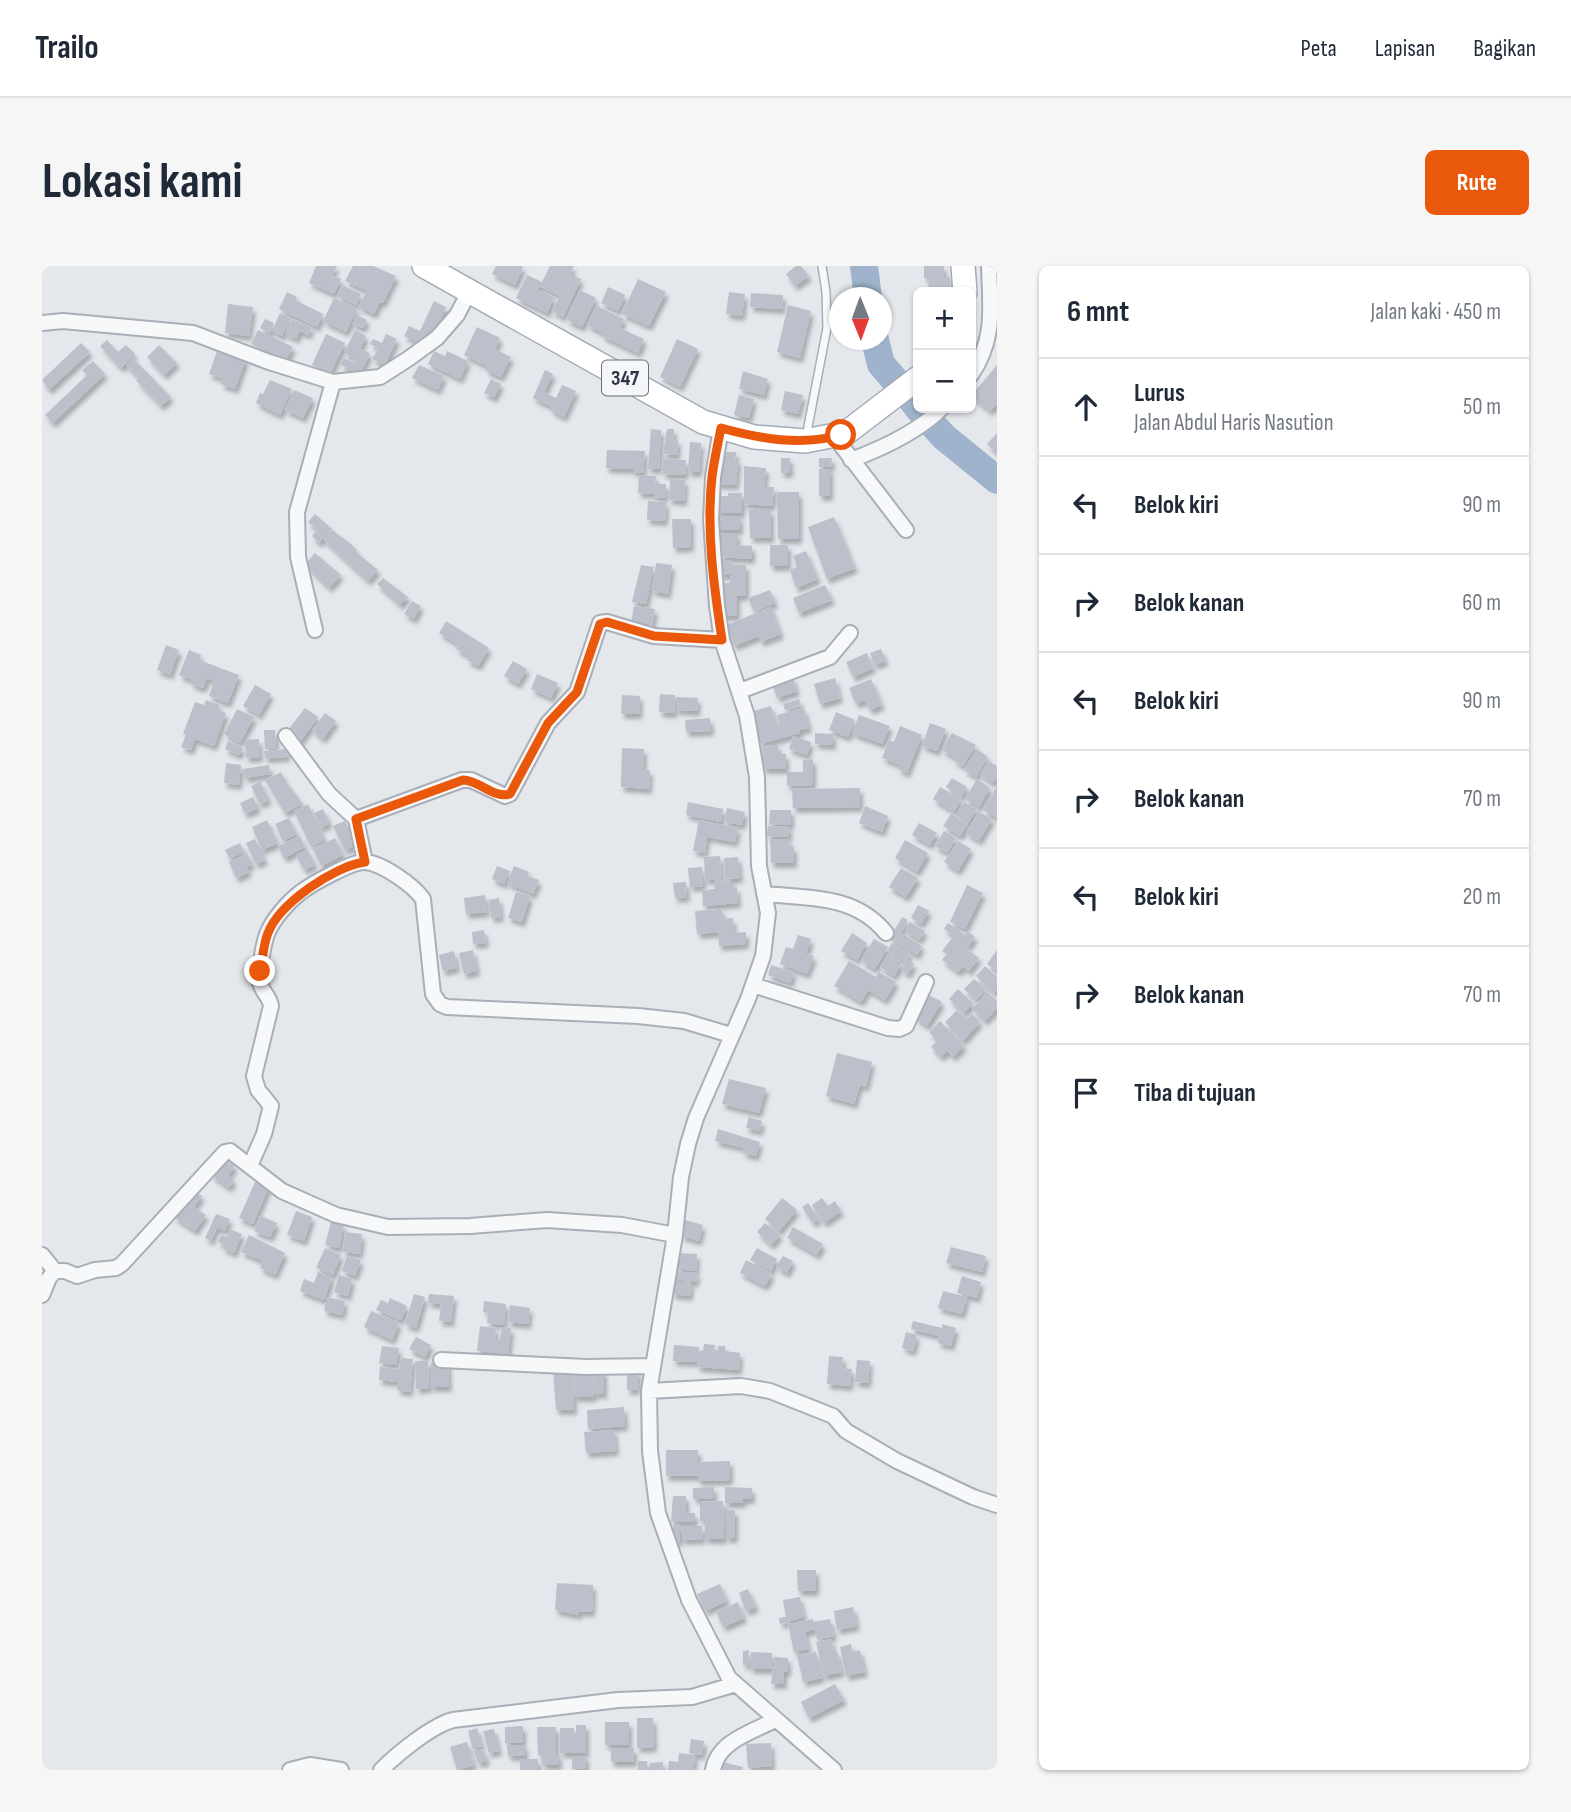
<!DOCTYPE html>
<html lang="id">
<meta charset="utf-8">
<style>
body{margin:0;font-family:"Sofia Sans Condensed",sans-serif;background:#f6f6f7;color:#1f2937}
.controls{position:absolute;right:21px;top:21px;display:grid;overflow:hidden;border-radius:10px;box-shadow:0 2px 5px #0004}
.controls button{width:63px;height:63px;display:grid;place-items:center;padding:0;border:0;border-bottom:2px solid #e0e1e3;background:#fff;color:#1f2937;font:35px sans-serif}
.compass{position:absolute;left:787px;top:21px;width:63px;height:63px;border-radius:50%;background:#fff;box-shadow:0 2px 5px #0004;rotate:179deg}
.stop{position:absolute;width:21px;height:21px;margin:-16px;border:5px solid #ea580c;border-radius:50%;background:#fff}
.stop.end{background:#ea580c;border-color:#fff;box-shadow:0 2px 7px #0008}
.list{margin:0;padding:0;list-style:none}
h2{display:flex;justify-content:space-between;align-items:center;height:91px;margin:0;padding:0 28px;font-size:30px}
h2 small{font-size:23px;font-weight:400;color:#747a83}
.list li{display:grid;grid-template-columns:46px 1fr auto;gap:21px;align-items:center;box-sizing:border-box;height:98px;padding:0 28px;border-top:2px solid #e0e1e3}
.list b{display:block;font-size:26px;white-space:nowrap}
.list p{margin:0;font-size:23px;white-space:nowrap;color:#747a83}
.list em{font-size:23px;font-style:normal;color:#747a83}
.icon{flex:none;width:38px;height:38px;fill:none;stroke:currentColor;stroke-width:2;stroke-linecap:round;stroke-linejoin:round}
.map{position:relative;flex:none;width:955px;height:1504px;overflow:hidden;border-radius:10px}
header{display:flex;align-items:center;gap:42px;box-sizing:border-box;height:98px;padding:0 35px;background:#fff;border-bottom:2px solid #e0e1e3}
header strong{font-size:33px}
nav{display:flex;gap:38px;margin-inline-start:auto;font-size:24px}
.intro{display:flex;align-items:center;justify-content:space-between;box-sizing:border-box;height:168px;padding:0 42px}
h1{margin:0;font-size:49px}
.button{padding:18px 32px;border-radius:10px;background:#ea580c;color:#fff;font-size:24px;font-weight:700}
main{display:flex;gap:42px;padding:0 42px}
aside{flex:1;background:#fff;border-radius:10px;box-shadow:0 2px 5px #0004}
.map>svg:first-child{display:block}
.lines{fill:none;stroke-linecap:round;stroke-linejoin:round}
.river{stroke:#9fb4cc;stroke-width:28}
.building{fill:#bbc0ca;filter:url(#shadow)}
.lane-casing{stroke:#a9aeb7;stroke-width:10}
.street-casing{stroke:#a9aeb7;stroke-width:18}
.primary-casing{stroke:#a3abb8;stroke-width:26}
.lane{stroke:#f7f8fa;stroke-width:7}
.street{stroke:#f7f8fa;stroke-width:14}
.primary{stroke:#fff;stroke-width:23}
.route{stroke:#ea580c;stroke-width:9}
.labels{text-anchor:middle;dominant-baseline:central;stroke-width:7;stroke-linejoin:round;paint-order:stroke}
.shield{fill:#f4f6f9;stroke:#676e7b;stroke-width:2}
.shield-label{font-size:21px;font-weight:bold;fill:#2b3445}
</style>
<header>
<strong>Trailo</strong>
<nav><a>Peta</a><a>Lapisan</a><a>Bagikan</a></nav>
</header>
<div class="intro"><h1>Lokasi kami</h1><a class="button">Rute</a></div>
<main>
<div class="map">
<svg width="955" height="1504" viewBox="0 0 955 1504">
<defs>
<filter id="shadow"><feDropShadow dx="3" dy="5" stdDeviation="2" flood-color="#0004"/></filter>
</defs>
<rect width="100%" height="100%" fill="#e4e7ec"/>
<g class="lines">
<path class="river" d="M822 0 826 32
M833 74 839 98 876 141
M876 142 902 171 955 214"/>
</g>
<path class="building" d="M274 0H295L290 9 299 13 292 28 267 17Z
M311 0H331L354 10 341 37 338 36 332 48 316 40 325 25 303 15Z
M454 0H479L481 1 473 19 450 8Z
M508 0H532L528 8 539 13 521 51 510 45 518 30 497 20 496 24 512 31 505 47 474 32 485 9 500 16Z
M754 0H759L767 10 753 20 744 8Z
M882 0H902V11H908L909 26H887L886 12H882Z
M596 13 624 26 607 60 580 48Z
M300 19 319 28 314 39 295 30Z
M566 21 583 29 576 45 559 37Z
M538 24 554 32 540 61 525 54Z
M245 26 255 31 253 34 281 48 275 61 237 43Z
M687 26 703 28 700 50 684 48Z
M709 27 741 29 740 43 708 41Z
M292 32 315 43 304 66 281 55Z
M392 35 404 41 391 70 385 68 380 78 362 70 367 60 378 65Z
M186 38 211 41 207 70 183 67Z
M746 39 769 45 758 92 735 86Z
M555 40 582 53 578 62 602 73 596 87 560 70 561 67 545 59Z
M238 47 249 52 240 70 230 65Z
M315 49 325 54 321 62 310 58Z
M223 53 232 57 228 67 218 62Z
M250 53 270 62 266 69 258 65 254 73 243 68Z
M435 61 458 72 453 83 469 91 459 111 443 104 445 100 422 89Z
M216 64 251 81 244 95 209 78Z
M313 64 324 70 318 83 328 87 318 108 299 99 302 92 312 97 313 93 302 87Z
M284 68 303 77 288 108 270 99Z
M344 68 355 73 343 99 330 93 337 82 328 78 331 73 340 77Z
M635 73 656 83 638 121 618 111Z
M65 74 76 86 84 79 93 88 79 102 58 80Z
M39 77 48 86 7 124 0 114Z
M117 79 135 97 122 109 105 91Z
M176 82 204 93 193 123 179 118 181 113 167 108Z
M392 85 403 90 405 85 426 95 418 113 386 98Z
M91 92 129 131 119 140 94 114 97 112 84 99Z
M51 95 63 108 11 157 3 149 45 109 40 104Z
M377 99 402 110 396 124 370 112Z
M955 99V138L948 145 929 130Z
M503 104 511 108 502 126 514 132 520 119 534 125 522 151 508 144 510 141 491 132Z
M701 105 726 113 722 129 697 123Z
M449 113 459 118 452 132 442 127Z
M228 114 250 123 238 149 214 137 218 127 221 128Z
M252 124 271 132 261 152 243 144Z
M743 125 761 129 756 148 739 144Z
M697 129 712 133 707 152 692 149Z
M609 163 619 164 617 203H606Z
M625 163H632L631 174H636L635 189 621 188Z
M955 167V187L945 178Z
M648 176 659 177 657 206H646Z
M565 184 603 185 601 207 591 206V203L564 202Z
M683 186H694L693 194H696L694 219 674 218 677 193H683Z
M739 192H748V207H739Z
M777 192H790L789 201H777Z
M621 193 644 194 643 209 620 208Z
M702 200 724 202 722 221H732L730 240 702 238Z
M777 203H788V230H777Z
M597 209 614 210 613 218H624L623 232 612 231V228L596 227Z
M628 213 643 214 642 235 627 234Z
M735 226H757V273H736Z
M686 227H700V247H674V230H686Z
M606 235 624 236 623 255 605 254Z
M707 244H729V272H708Z
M273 248 290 263 277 277 270 270 275 264 266 256Z
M672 250H698V264H672Z
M792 251 813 302 785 313 766 261Z
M630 253H649V281L631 282Z
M290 264 309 278 315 284 314 286 336 304 326 315 282 274Z
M676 267H695V279L710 280V293L678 291Z
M728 279H746V300H728Z
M764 285 776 313 754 322 748 304 755 301 751 290Z
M273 287 299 309 287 322 263 298Z
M678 294H689V299H704V330H695V350H680L681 317H688L689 309H678Z
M614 297 630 299 626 328 610 325Z
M599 299 612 301 604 338 590 336Z
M341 312 366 331 358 339 335 318Z
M783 319 790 334 757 347 751 332Z
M728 324 733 337 712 346 706 332Z
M370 335 379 340 372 353 362 348Z
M592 340 613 343 610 361 589 357Z
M729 341 739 368 719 376 717 370 692 380 684 359Z
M404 355 447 382 436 400 425 394 427 390 414 383 417 379 397 367Z
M124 379 137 384 128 409 115 404Z
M839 383 844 395 833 399 828 387Z
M147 384 159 389 157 394 197 409 186 437 167 430 172 415 165 412 161 422 149 418 150 414 137 409Z
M825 387 831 402 811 411 804 396Z
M471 395 485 403 476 418 462 410Z
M495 408 516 417 509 432 489 423Z
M750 410 755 425 735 432 730 417Z
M793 412 798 432 778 438 772 418Z
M829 413 840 439 828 444 823 434 814 438 807 422Z
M213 419 229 428 217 449 201 440Z
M618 428 633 429 632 447 617 446Z
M580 429 598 430 597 448H579Z
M634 431 656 432 655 445 634 444Z
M757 433 759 439 743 444 741 438Z
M164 434 178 439 176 444 184 447 172 480 153 473 149 484 139 481 144 469 141 468 153 436 162 439Z
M729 440 735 459 738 458 735 449 762 442 767 462 758 464V467L718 478 712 445Z
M263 442 276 451 257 477 243 468Z
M195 443 212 451 198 477 182 468Z
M794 446 813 454 806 471 787 464Z
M283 447 294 455 281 473 270 464Z
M817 449 848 460 840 478 810 467Z
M668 452 669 465 644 466 643 454Z
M888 457 904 463 895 485 880 480Z
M858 460 880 469 865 507 856 503 858 499 840 492 847 474 852 476Z
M222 464H233L234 482 223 483Z
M773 467 791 468V479L773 478Z
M910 467 934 479 921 500 912 495 914 492 900 484Z
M751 470 769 476 765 489 747 483Z
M217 473 218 491 204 492 203 474Z
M186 475 201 482 197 489 183 483Z
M720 479H736V488H744V503H721Z
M580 482 602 483 601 504H608L607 523 579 521Z
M245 483V491L223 492 222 485Z
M935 483 946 491 934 511 922 504Z
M771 493V519L745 520V506H761V494Z
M946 495 955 500V512L951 517 938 509Z
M184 497 199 499 197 519 182 517Z
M227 499 228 508 203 512 201 503Z
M239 506 247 522 249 521 253 529 254 528 260 538 243 547 223 514Z
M910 512 925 521 920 531 904 521Z
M935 513 948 522 937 541 923 533Z
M218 515 227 534 218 538 209 520Z
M955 520V552L941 544Z
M898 521 919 533 912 546 891 533Z
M818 522V541L751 542 750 523Z
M211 531 216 542 203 548 198 537Z
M646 536 681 543 679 556 644 549Z
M922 536 935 543 926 557 914 550Z
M266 538 283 574 269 581 252 545Z
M823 540 846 550 840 566 817 557Z
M685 542 703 546 700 559 682 556Z
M281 543 288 557 279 562 272 547Z
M728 544H749V559H727Z
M937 546 950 553 937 575 924 567Z
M909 548 926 558 918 570 901 560Z
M247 552 255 568 241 575 233 558Z
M225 554 236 577 220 584 210 561Z
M657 554 696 562 693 576 665 571 663 587 651 585Z
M303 555 315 579 303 584 291 560Z
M877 557 895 567 888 579 870 569Z
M726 560 747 561V571L725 570Z
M902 565 914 572 905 587 893 580Z
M258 570 263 581 242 592 236 580Z
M293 572 301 589 279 600 271 582Z
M213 573 223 594 214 598 204 577Z
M728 573H747L746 581H752V597H729Z
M863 574 886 587 875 606 853 592Z
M916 575 929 583 916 605 902 596Z
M198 577 202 586 188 593 183 584Z
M266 584 273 599 262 604 254 589Z
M205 587 210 599 204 601 207 606 194 612 187 596Z
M678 590 680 613 663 614 662 591Z
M696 591 698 612 683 613 682 592Z
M455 600 468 605 462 618 450 613Z
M472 600 487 606 485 610 497 614 491 628 465 617Z
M660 601 661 620 648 621 646 602Z
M859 602 876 612 864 631 847 621Z
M689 614V622L695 621 696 637 661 640 660 624 673 623 672 615Z
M644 616 645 631 633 632 631 617Z
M925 619 941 627 923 663 908 656Z
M474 626 488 630 480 656 466 652Z
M443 629 445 646 424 648 422 632Z
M457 632 459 651 449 652 447 634Z
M876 639 887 645 879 658 869 652Z
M680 643 681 653 691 652 692 667 704 666V678L677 680 676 668 681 666 655 668 653 645Z
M860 651 866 654 859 667 880 680 875 689 847 673Z
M868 656 883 665 877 674 863 665Z
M906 657 923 669 925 665 933 671 926 681 902 663Z
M442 664 444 677 431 678 430 666Z
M810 667 825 677 815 694 799 685Z
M756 669 769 673 764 688 772 690 765 708 738 698 744 681 751 683Z
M910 672 937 692 927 705 921 701 916 706 900 694 905 688 900 685Z
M832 673 846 681 833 703 819 695Z
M850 677 868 688 865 694 872 698 866 708 859 704 864 696 845 685Z
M431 684 435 705 422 708 417 687Z
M955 684V705L945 698Z
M412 685 415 702 401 705 397 689Z
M846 689 860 697 852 710 838 701Z
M807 695 834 711 837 706 854 716 843 734 826 724 819 736 792 720Z
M729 699 752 706 748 717 726 709Z
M943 700 955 711V724L952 727 934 710Z
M932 713 944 723 934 734 922 723Z
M916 723 931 737 922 747 907 733Z
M945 726 955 735V742L943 755 930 743Z
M887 729 900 736 885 760 873 752Z
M915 744 925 753 930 748 938 756 921 775 903 756Z
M898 755 922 780 911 791 905 785 899 791 889 781 895 775 887 766Z
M795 787 830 796 824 821 818 819 812 838 784 830Z
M687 813 724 822 717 847 680 838Z
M707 851 720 855 718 865 704 862Z
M676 863 718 876 714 890 701 887 702 882 673 875Z
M181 892 193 900 186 910 192 914 187 922 169 909Z
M214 914 227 920 211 958 197 952Z
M151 924 160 930 152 941 164 949 153 965 132 951Z
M740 932 755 944 737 965 723 953Z
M780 932 786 940 793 935 799 945 782 957 770 939Z
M766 937 777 953 771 957 760 941Z
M254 945 270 951 262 975 245 969Z
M174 948 188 953 183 965 175 961 169 975 163 972Z
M219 950 235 957 228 971 212 965Z
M643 954 661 959 657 975 639 970Z
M289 956 302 959 297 982 283 979Z
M723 957 738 969 729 979 715 966Z
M751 961 781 978 775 989 745 972Z
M188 963 200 968 192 987 180 982 182 979 176 976 179 969 185 971Z
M303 966 320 968 318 988 301 986Z
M207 969 243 987 233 1009 218 1002 221 995 199 986Z
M909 981 944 990 940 1006 904 997Z
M283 982 299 989 291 1009 274 1002Z
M715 982 735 993 729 1005 708 994Z
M635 987 655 988 654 1005 634 1003Z
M305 990 319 994 313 1010 300 1005Z
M741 990 751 995 745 1007 734 1001Z
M704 994 730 1008 723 1020 698 1007Z
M630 1005 655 1007 654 1016 629 1014Z
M276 1006 290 1011 282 1034 258 1025 262 1013 272 1017Z
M297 1009 310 1013 306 1030 292 1026Z
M920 1010 939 1016 935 1032 915 1027Z
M631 1016 649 1017 648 1030 630 1028Z
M901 1025 925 1031 920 1048 896 1042Z
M372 1028 383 1031 374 1062 363 1058Z
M387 1028 412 1030 409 1056 397 1055 399 1038 386 1037Z
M285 1031 303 1035 300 1049 282 1045Z
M348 1032 365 1040 359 1054 334 1044 339 1034 346 1037Z
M442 1035 464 1038 462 1059 445 1057 446 1046H441Z
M468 1039 488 1042 486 1058 466 1056Z
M329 1045 357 1057 350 1074 322 1061Z
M871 1055 900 1062V1058L914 1062 909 1080 896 1077 897 1070 869 1063Z
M438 1060 454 1062 453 1073 458 1074 460 1061 469 1062 466 1088 435 1085Z
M864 1066 875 1069 871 1085 860 1082Z
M374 1071 389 1079 383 1091 367 1083Z
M662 1078 673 1079 672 1086 675 1087 676 1080H683V1085L698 1087 697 1104 655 1101 656 1096 631 1095 632 1079 657 1081V1085H661Z
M340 1080 357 1082 354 1099 337 1097Z
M787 1090 801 1091 800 1102 810 1103 808 1120 785 1118Z
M359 1092 371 1093 368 1126 355 1124 356 1116 337 1114 338 1101 357 1103Z
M815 1094 828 1095 826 1117 813 1116Z
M373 1095H386L387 1122 374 1123Z
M389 1097H406L407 1121H389Z
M531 1102 532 1144H514L511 1103Z
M551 1103 552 1131H533L532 1104Z
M552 1105H562V1128H553Z
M585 1105H596L595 1124H585Z
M582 1141 583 1160 546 1163 545 1144Z
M572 1164 574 1185 544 1187 542 1166Z
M624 1184H656V1196L688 1195V1214L656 1215V1210H624Z
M672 1221V1232L651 1233V1222Z
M683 1221 710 1222V1233H701V1237H683Z
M631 1230H644V1247H653V1256H629Z
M681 1235 682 1273H663V1255H658V1236Z
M684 1244H693V1272H684Z
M631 1258H638V1275L631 1276Z
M640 1260H660L661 1273 640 1274Z
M755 1304H774V1325H756Z
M515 1317 551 1319 550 1346 537 1345V1349L513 1344Z
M678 1318 685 1335 663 1345 655 1328Z
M706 1323 714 1341 704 1345 697 1327Z
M758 1331 762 1351 738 1358 737 1352 744 1351 741 1334Z
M696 1336 702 1352 681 1361 674 1346Z
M811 1341 815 1360 795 1364 792 1345Z
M771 1353V1356L788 1353 792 1370 775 1374 773 1363 763 1366 767 1383 752 1386 746 1358Z
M789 1373 792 1386H795L800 1406 782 1410 774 1376Z
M809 1378 810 1386 818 1384 823 1406 804 1410 798 1381Z
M707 1384 706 1399H701V1385Z
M709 1386 730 1387 729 1403H708Z
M774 1386 780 1412 761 1416 755 1389Z
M732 1391 746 1392V1406H742V1418H729Z
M793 1418 802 1434 767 1452 759 1436Z
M595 1452H611L612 1481 595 1482Z
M563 1456H587V1479H563Z
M534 1459H544V1487H518V1462H532V1470H534Z
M481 1460V1477H463V1461Z
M495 1461H514V1489H517V1499H500V1489H496Z
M435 1462 440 1480 431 1483 426 1465Z
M452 1463 457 1485 447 1487 441 1465Z
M649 1473 662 1475 660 1489 647 1487Z
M425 1476 432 1499 415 1504 408 1481Z
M729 1477 730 1500 706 1502 704 1478Z
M465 1479H483V1490H466Z
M569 1482H592V1496H569Z
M441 1483 445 1495 436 1497 432 1485Z
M637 1487 653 1489 651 1504H626L627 1495 636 1496Z
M530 1490H544V1502L530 1503Z
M478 1493H496V1503L478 1504Z
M596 1495H605L606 1504H596Z
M676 1495 701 1501 700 1504H674Z
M621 1496V1504H608V1497Z"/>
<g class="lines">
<g class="lane-casing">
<path id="lane" d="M764 171 785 62 784 26 780 0"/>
</g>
<g class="street-casing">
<path id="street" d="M0 57 21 55 151 67 227 96 291 116 338 111 366 93 395 72 415 49 427 26
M929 109C954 72 948 42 947 0
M679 162 671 211 669 254 675 340 680 374 705 450 715 511 717 600 726 647 721 690 706 733 654 852 646 878 639 911 633 969 607 1125 608 1185 616 1247 647 1334 687 1412 792 1504
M792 170 864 264
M809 194C841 182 876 166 900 142
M273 364 256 291 255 246 291 116
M698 425 788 391 808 367
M244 470 287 528 314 553 420 514H429L463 530 468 528 506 457 535 426 558 357 565 356 612 370 680 374
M314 553 323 596
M722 628C767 632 814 629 844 667
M711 719 846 762 857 763 864 760 884 716
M208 900 222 868 229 840 216 824 212 810 229 740C228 731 220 726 218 717 218 701 220 683 225 668 231 653 246 636 259 626 270 618 310 595 323 596 340 597 371 619 381 633L391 728 398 738 405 741 596 750 642 755 689 769
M0 989 13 1005
M0 1029 7 1012 13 1005H23L35 1010 53 1004 74 1002 80 998 183 886 188 885 240 925 294 949 346 961 428 960 505 954 580 959 633 969
M399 1094 544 1101 611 1100
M607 1125 699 1120 728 1125 791 1150 804 1165 855 1195 931 1231 955 1239
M248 1504 268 1499 299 1504
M339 1504C355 1488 389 1460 411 1454L576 1434 650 1431 694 1418
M671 1504C676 1475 710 1466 733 1454"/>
</g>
<g class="primary-casing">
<path id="primary" d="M382 0 661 156 712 171 763 175 804 167 876 112
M921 0 923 26"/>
</g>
<use href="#lane" class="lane"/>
<use href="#street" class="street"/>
<use href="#primary" class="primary"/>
</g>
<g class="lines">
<path class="route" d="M218 705C221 693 221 679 226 667 237 638 292 600 323 596L314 553 421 514C437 514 452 533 468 528L506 457 535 426 558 358 565 356 612 370 680 374C672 321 664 264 670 211 672 194 676 178 679 162 719 173 758 180 799 169"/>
</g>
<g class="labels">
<rect class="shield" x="560" y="94.5" width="46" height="35" rx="5"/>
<g class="shield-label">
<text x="583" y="112">347</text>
</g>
</g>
</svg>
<div class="controls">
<button>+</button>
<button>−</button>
</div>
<svg class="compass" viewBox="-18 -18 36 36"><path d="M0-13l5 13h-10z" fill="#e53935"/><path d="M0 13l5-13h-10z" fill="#747a83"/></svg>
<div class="stop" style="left:799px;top:169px"></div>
<div class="stop end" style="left:218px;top:705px"></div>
</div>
<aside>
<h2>6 mnt<small>Jalan kaki · 450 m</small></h2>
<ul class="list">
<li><svg class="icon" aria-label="ahead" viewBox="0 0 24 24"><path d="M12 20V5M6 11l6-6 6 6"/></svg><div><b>Lurus</b><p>Jalan Abdul Haris Nasution</p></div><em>50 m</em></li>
<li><svg class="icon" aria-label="left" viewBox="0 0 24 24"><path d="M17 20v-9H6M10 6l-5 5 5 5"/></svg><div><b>Belok kiri</b></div><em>90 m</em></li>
<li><svg class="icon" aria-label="right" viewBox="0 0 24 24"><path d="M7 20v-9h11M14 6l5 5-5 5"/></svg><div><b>Belok kanan</b></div><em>60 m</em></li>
<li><svg class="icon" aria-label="left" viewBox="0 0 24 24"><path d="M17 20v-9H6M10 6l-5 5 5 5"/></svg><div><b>Belok kiri</b></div><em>90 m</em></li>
<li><svg class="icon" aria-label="right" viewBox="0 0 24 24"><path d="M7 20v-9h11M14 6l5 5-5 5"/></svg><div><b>Belok kanan</b></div><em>70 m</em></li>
<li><svg class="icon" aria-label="left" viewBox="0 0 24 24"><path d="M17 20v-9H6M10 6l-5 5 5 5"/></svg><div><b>Belok kiri</b></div><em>20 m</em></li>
<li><svg class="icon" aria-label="right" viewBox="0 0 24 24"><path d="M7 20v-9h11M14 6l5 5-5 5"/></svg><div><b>Belok kanan</b></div><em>70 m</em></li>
<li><svg class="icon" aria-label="arrive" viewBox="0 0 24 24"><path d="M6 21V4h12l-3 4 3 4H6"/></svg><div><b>Tiba di tujuan</b></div></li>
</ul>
</aside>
</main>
